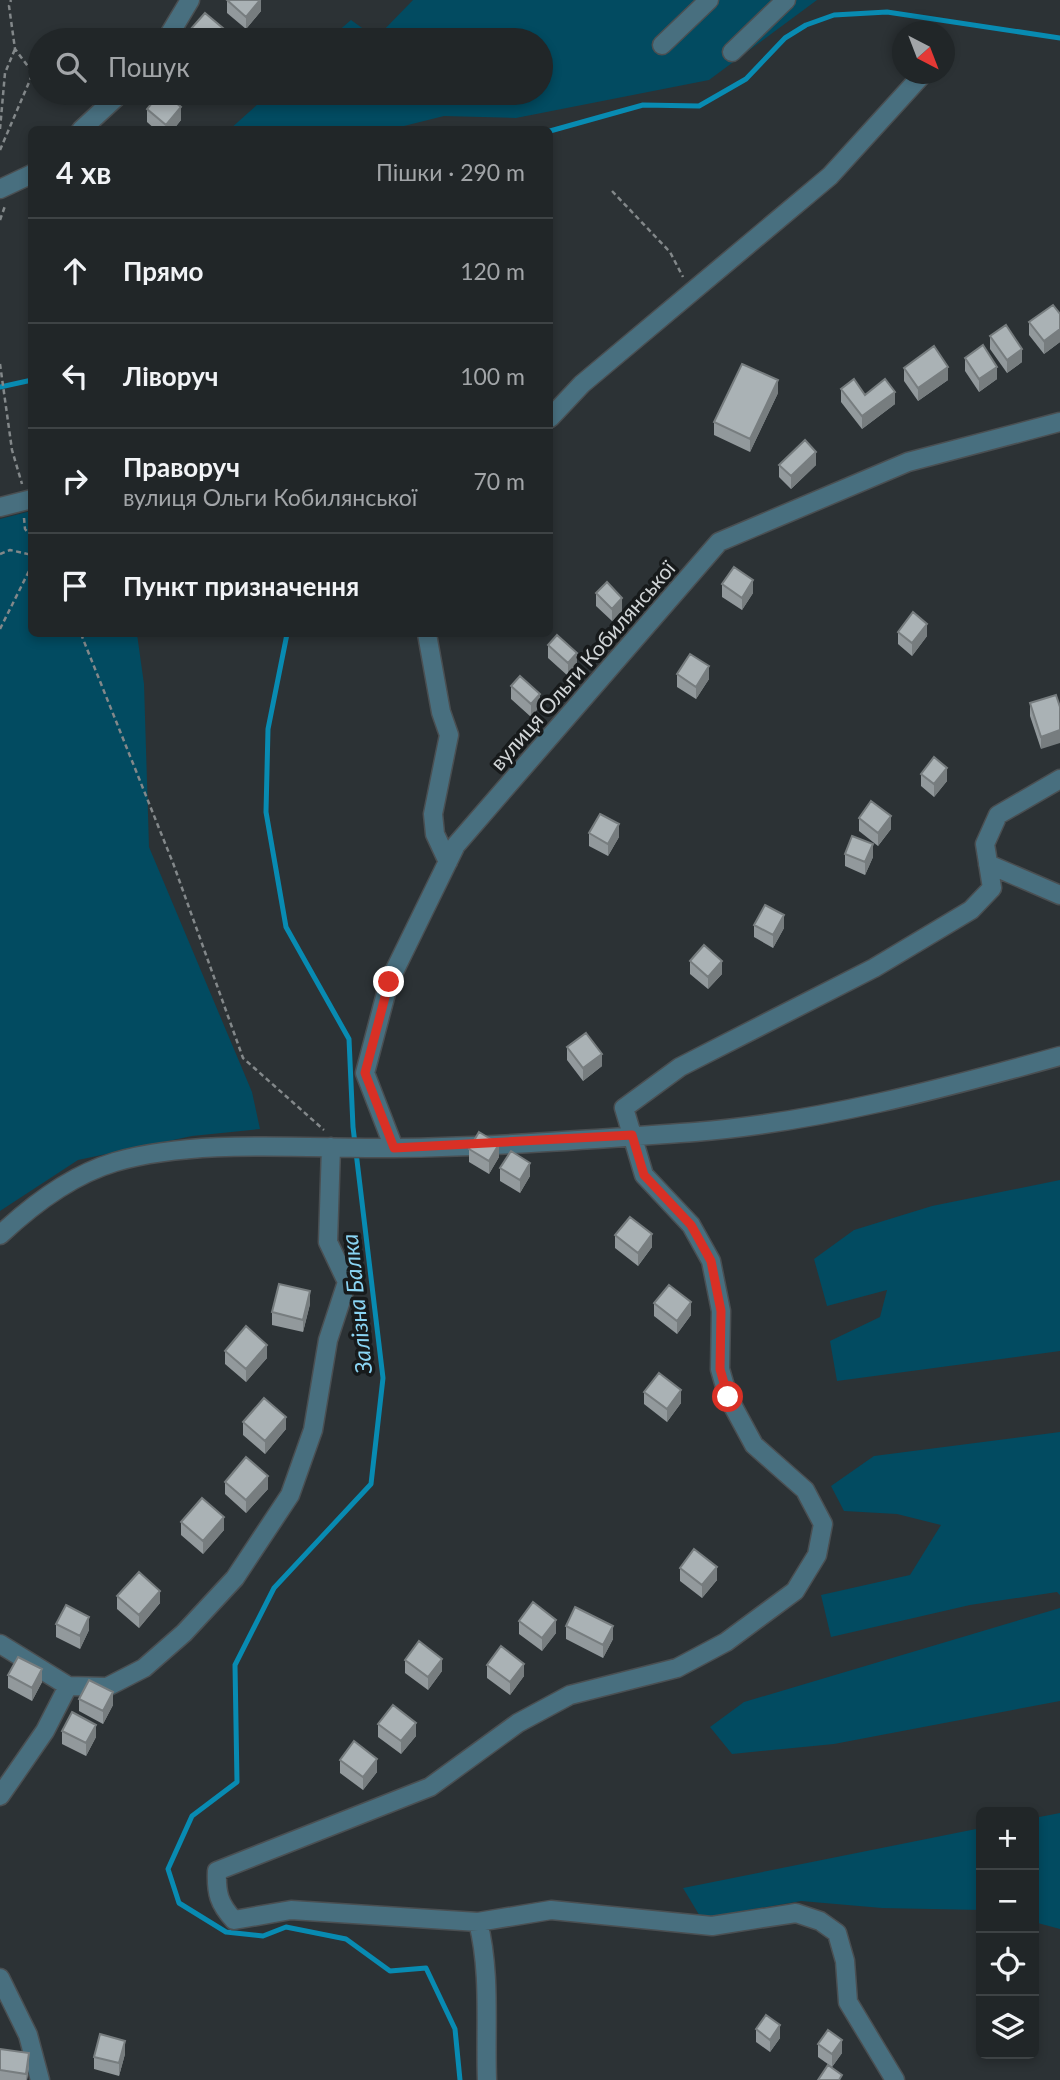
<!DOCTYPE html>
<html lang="uk">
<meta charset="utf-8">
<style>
body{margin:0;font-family:Lato,sans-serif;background:#292e30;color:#f1f3f6}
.controls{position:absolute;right:21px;bottom:21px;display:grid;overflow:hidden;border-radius:10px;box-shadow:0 4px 10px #0003}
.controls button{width:63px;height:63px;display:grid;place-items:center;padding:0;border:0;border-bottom:2px solid #3e4345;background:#212628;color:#f1f3f6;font:35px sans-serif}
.compass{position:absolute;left:892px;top:21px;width:63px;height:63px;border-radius:50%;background:#212628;box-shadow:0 4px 10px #0003;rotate:138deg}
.stop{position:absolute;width:21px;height:21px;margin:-16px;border:5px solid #d93025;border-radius:50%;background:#fff}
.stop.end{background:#d93025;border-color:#fff;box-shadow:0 2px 7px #0008}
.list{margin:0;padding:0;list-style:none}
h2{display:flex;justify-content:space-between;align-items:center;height:91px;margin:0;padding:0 28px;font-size:30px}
h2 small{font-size:23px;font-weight:400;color:#a2a5a8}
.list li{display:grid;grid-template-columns:46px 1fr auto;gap:21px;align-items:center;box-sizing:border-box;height:105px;padding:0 28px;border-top:2px solid #3e4345}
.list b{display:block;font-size:26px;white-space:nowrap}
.list p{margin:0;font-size:23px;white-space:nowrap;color:#a2a5a8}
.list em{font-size:23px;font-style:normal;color:#a2a5a8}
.icon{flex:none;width:38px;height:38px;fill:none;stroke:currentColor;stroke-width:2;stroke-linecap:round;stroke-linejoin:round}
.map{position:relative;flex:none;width:1060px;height:2080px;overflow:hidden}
.search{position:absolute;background:#212628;box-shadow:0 4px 10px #0003;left:28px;top:28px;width:525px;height:77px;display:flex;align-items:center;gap:18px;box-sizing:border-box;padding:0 24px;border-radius:38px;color:#a2a5a8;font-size:26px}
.panel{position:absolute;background:#212628;box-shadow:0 4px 10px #0003;left:28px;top:126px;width:525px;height:511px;border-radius:10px}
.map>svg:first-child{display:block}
.green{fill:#024b61}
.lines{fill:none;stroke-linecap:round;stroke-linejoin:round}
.stream{stroke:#088bb2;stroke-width:5}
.minor-casing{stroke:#4a4f52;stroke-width:21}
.path{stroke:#83888a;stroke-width:2.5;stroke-dasharray:5 3.5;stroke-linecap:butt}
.minor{stroke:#486f7f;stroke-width:18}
.wall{fill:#92999c}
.shaded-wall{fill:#777d7f}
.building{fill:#aab2b5;stroke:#777d7f;stroke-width:2}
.route{stroke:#d93025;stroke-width:9}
.labels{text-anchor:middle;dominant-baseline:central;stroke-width:7;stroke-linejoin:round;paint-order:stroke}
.street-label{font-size:21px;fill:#d1d5d7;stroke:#171a1b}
.water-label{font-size:23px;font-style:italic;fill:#8ad4f3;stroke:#171a1b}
</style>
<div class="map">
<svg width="1060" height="2080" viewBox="0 0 1060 2080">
<rect width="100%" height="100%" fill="#2c3235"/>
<path class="green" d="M413 0H817L709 80 516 118 444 116 388 130H229L270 93H541V40H328L351 20 376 38Z
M31 511 32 634H137L144 684 149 847 252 1092 260 1129 192 1136 78 1160 0 1211V519Z
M1060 1180V1351L837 1381 830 1341 880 1317 887 1290 827 1306 814 1259 854 1230 932 1206Z
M1060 1432V1595L1057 1592 970 1605 831 1637 821 1595 910 1575 941 1525 897 1514 844 1511 831 1486 874 1456Z
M1060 1608V1701L834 1744 732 1754 710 1727 744 1702Z
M1060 1813V1929L1034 1922V1818Z
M981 1828V1910L882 1908 801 1901 701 1918 683 1888Z"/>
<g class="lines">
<path class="stream" d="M550 131 643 105 699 106 746 79 785 38 806 25 834 15 887 12 1060 38
M0 387 32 380
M287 634 268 729 266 812 286 927 349 1039 353 1127 383 1378 371 1484 274 1588 235 1665 237 1782 192 1816 168 1869 179 1903 226 1932 263 1936 286 1927 346 1939 390 1971 426 1968 455 2029 460 2080"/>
<g class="minor-casing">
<path id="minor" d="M166 40 190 0
M662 45 709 0
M732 52 786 0
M81 130 121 93
M0 189 32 174
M550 418 582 384 830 176 923 74
M0 507 32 499
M427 634 441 712 449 735 433 814 435 834 448 862
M988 864 1060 895
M394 1148 365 1073 389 982 456 845 719 542 908 462 1060 422
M0 1235C33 1204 71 1175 115 1162 198 1138 307 1149 394 1148 494 1147 595 1139 695 1132 819 1122 941 1089 1060 1056
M0 1644 68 1686 107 1687 144 1668 184 1633 235 1578 290 1495 313 1430 328 1340 347 1282 328 1242 331 1147
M0 1796 45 1731 68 1686
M478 1922C491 1973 485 2028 487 2080
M0 1978 28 2035 40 2080
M895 2080 848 2002 845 1961 837 1933 820 1921 796 1913 712 1926 551 1910 478 1922 291 1910 234 1920C219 1904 216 1893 217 1871L430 1787 518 1723 570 1695 677 1668 726 1642 795 1591 817 1555 823 1524 805 1490 754 1445 728 1397 720 1369 721 1311 711 1261 691 1225 644 1175 624 1108 680 1067 874 968 971 910 992 888 985 844 998 815 1060 779"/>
</g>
<path class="path" d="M0 129 5 73 15 49
M0 150 33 73 15 49 9 6 11 0
M612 191 670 252 683 277
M0 220 5 206
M0 364 12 450 22 484
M24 518 25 529 32 537
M0 554 10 550 32 555
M0 629 32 565
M81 634 173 863 243 1058 324 1130"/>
<use href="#minor" class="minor"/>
</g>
<path class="wall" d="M227 0H261V11L246 29 227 13Z
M189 31 224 40H189Z
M147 109 181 120 173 130H156L147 122Z
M1060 314V342L1044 354 1029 335V322Z
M990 336 1022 362 1007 373 990 349Z
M965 358 997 379 979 392 965 371Z
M904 368 948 380 918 401 904 381Z
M841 389 865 395 895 404 862 429 841 402Z
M778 393 750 452 714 435V422Z
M779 465H816L791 489 779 477Z
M722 584 753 593 742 610 722 597Z
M596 593 622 611 612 621 596 606Z
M898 632 927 636 912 656 898 644Z
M548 645 577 666 568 676 548 658Z
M677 674 709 679 696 699 677 687Z
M511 686 540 706 531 717 511 699Z
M1056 695 1041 749 1030 716V703Z
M921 774 947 781 934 797 921 786Z
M859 818 891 829 878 846 859 831Z
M589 833 619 837 608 856 589 846Z
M845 854 873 857 865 875 845 866Z
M754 925 784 928 773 948 754 937Z
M690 961 722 974 708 989 690 974Z
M567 1047 602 1066 583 1081 567 1060Z
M469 1149 499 1157 489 1174 469 1162Z
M500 1168 530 1176 520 1193 500 1181Z
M615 1235 652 1247 638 1266 615 1248Z
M654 1303 691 1315 677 1334 654 1316Z
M310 1304 303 1332 272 1325V1312Z
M225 1351 267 1358 246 1382 225 1364Z
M644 1392 681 1403 667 1422 644 1404Z
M243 1422 286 1429 265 1454 243 1435Z
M225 1482 268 1489 246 1513 225 1494Z
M181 1522 224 1530 203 1554 181 1535Z
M680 1568 717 1580 702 1598 680 1581Z
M117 1596 160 1603 139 1628 117 1609Z
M519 1621 556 1633 542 1651 519 1634Z
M56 1624 89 1630 80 1649 56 1637Z
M566 1626 613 1639 603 1658 566 1639Z
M405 1660 442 1671 428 1690 405 1673Z
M487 1665 524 1676 510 1695 487 1678Z
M8 1675 42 1682 32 1701 8 1688Z
M79 1699 113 1705 103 1724 79 1711Z
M378 1724 416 1736 401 1754 378 1737Z
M62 1731 96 1737 86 1756 62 1744Z
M340 1760 377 1772 363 1790 340 1773Z
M756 2029 780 2038 770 2052 756 2042Z
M818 2044 842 2053 832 2067 818 2057Z
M0 2049 29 2066 27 2080H0Z
M125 2054 119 2076 94 2069V2057Z"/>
<path class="shaded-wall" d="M260 0H261V11L246 29V17Z
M224 29V40H215Z
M181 107V120L173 130H166V125Z
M1060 329V342L1044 354V341Z
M1022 349V362L1007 373V360Z
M948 367V380L918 401V388Z
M997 367V379L979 392V379Z
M778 380V393L750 452V439Z
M895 392V404L862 429V416Z
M816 452V465L791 489V476Z
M753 580V593L742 610V598Z
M622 598V611L612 621V609Z
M927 624V636L912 656V643Z
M577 653V666L568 676V663Z
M709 666V679L696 699V687Z
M540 694V706L531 717V704Z
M1060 730V743L1041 749V737Z
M947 768V781L934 797V784Z
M891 816V829L878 846V833Z
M619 824V837L608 856V844Z
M873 844V857L865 875V862Z
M784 915V928L773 948V935Z
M722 961V974L708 989V977Z
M602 1054V1066L583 1081V1068Z
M499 1144V1157L489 1174V1161Z
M530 1163V1176L520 1193V1180Z
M652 1234V1247L638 1266V1253Z
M310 1291V1304L303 1332V1320Z
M691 1302V1315L677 1334V1321Z
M267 1345V1358L246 1382V1369Z
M681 1390V1403L667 1422V1409Z
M286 1417V1429L265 1454V1441Z
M268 1476V1489L246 1513V1500Z
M224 1517V1530L203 1554V1541Z
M717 1567V1580L702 1598V1585Z
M160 1591V1603L139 1628V1615Z
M89 1617V1630L80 1649V1636Z
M556 1620V1633L542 1651V1638Z
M613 1626V1639L603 1658V1645Z
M442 1659V1671L428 1690V1677Z
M524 1664V1676L510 1695V1682Z
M42 1669V1682L32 1701V1688Z
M113 1692V1705L103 1724V1711Z
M416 1723V1736L401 1754V1741Z
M96 1725V1737L86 1756V1743Z
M377 1759V1772L363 1790V1777Z
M780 2025V2038L770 2052V2040Z
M842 2040V2053L832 2067V2054Z
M125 2041V2054L119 2076V2063Z
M29 2053V2066L27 2080H26Z"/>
<path class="building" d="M227 0H260L246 17Z
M205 13 224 29 215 40H201L189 31Z
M160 93H164L181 107 166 125 147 109Z
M1053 305 1060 314V329L1044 341 1029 322Z
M1006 325 1022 349 1007 360 990 336Z
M983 345 997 367 979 379 965 358Z
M934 346 948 367 918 388 904 368Z
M742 364 778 380 750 439 714 422Z
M854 379 865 395 885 379 895 392 862 416 841 389Z
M805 440 816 452 791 476 779 465Z
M734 567 753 580 742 598 722 584Z
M607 582 622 598 612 609 596 593Z
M913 612 927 624 912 643 898 632Z
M557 635 577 653 568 663 548 645Z
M690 654 709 666 696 687 677 674Z
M520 676 540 694 531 704 511 686Z
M1056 695 1060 707V730L1041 737 1030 703Z
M934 757 947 768 934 784 921 774Z
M871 801 891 816 878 833 859 818Z
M600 814 619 824 608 844 589 833Z
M852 836 873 844 865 862 845 854Z
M765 905 784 915 773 935 754 925Z
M704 945 722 961 708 977 690 961Z
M586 1033 602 1054 583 1068 567 1047Z
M479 1132 499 1144 489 1161 469 1149Z
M511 1151 530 1163 520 1180 500 1168Z
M630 1217 652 1234 638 1253 615 1235Z
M279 1284 310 1291 303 1320 272 1312Z
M669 1285 691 1302 677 1321 654 1303Z
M246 1326 267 1345 246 1369 225 1351Z
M659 1373 681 1390 667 1409 644 1392Z
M264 1398 286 1417 265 1441 243 1422Z
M246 1457 268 1476 246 1500 225 1482Z
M202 1498 224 1517 203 1541 181 1522Z
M694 1549 717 1567 702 1585 680 1568Z
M139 1572 160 1591 139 1615 117 1596Z
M533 1602 556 1620 542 1638 519 1621Z
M66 1605 89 1617 80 1636 56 1624Z
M575 1607 613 1626 603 1645 566 1626Z
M419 1641 442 1659 428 1677 405 1660Z
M501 1646 524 1664 510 1682 487 1665Z
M18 1657 42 1669 32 1688 8 1675Z
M89 1680 113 1692 103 1711 79 1699Z
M393 1705 416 1723 401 1741 378 1724Z
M72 1712 96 1725 86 1743 62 1731Z
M354 1741 377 1759 363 1777 340 1760Z
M766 2015 780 2025 770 2040 756 2029Z
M828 2030 842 2040 832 2054 818 2044Z
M100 2034 125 2041 119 2063 94 2057Z
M0 2049 29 2053 26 2074 0 2070Z
M828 2065 842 2075 839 2080H818Z"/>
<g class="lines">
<path class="route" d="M389 982 365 1073 394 1148 632 1135 644 1175 691 1225 711 1261 721 1311 720 1369 728 1397"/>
</g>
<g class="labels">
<g class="street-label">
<text transform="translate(582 665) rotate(-49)">вулиця Ольги Кобилянської</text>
</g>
<g class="water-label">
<text transform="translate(356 1304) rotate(-96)">Залізна Балка</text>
</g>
</g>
</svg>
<div class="controls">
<button>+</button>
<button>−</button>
<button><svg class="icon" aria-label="locate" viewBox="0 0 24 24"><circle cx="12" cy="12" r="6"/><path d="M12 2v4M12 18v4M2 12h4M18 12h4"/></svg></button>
<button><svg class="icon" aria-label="layers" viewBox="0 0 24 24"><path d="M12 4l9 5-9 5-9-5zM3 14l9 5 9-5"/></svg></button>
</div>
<svg class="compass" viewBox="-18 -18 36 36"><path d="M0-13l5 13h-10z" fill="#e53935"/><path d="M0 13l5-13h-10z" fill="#a2a5a8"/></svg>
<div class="stop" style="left:728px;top:1397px"></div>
<div class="stop end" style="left:389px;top:982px"></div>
<div class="search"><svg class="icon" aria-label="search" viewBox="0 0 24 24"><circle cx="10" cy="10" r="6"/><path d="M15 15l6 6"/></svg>Пошук</div>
<section class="panel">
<h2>4 хв<small>Пішки · 290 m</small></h2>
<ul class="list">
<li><svg class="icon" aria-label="ahead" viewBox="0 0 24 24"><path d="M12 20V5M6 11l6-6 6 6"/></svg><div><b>Прямо</b></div><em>120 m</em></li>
<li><svg class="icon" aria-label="left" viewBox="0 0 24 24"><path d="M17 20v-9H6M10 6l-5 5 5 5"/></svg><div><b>Ліворуч</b></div><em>100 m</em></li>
<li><svg class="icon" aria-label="right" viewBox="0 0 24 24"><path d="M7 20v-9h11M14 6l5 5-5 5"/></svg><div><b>Праворуч</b><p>вулиця Ольги Кобилянської</p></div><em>70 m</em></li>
<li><svg class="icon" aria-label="arrive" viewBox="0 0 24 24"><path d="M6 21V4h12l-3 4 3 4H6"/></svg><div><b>Пункт призначення</b></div></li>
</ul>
</section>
</div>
